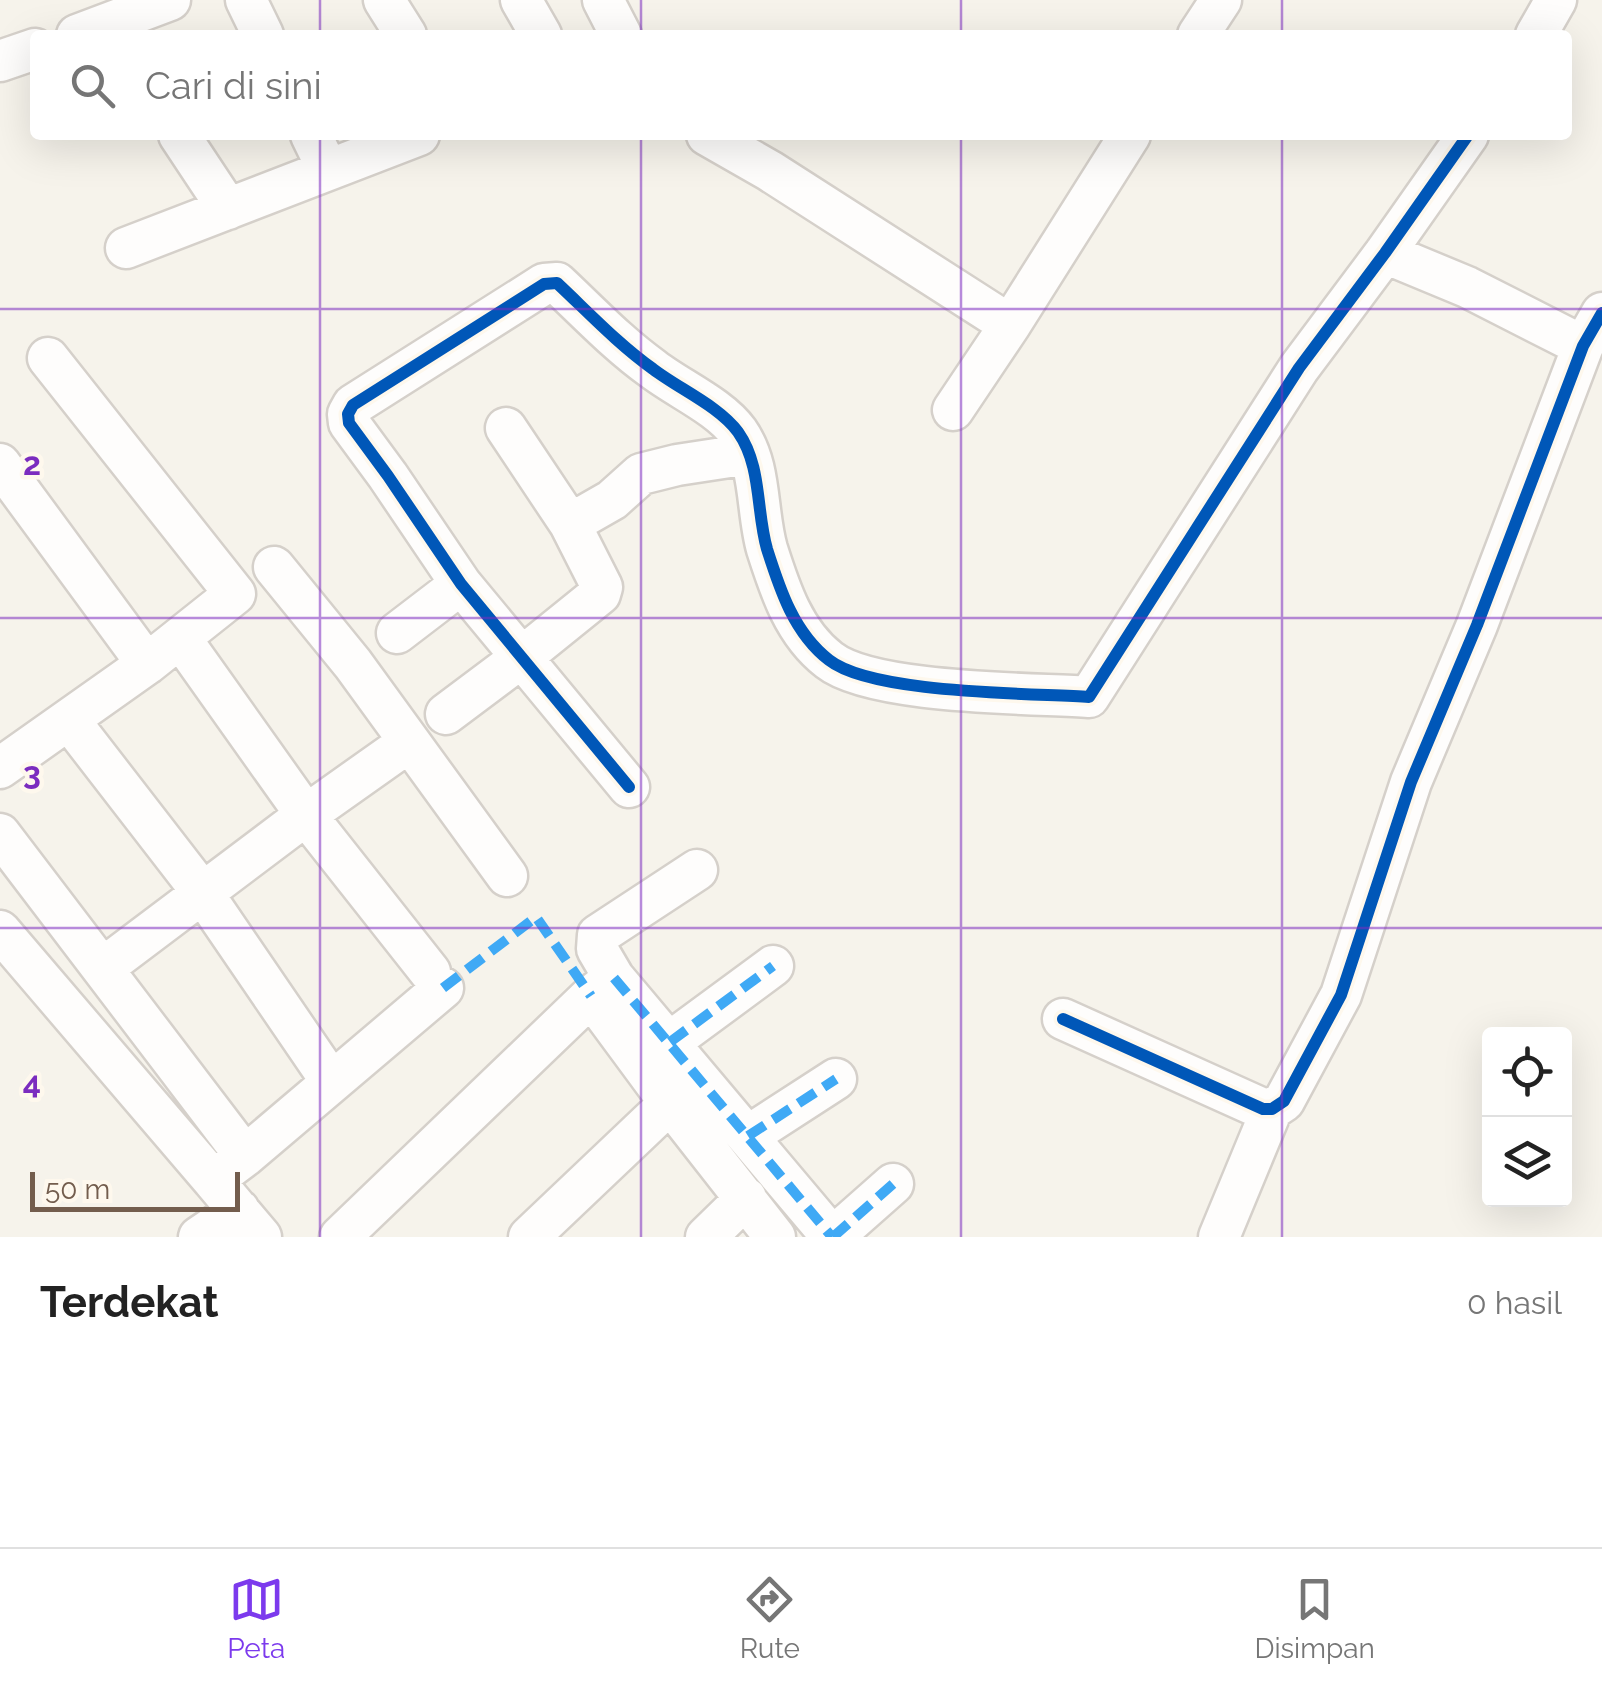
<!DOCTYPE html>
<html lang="id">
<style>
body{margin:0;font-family:Raleway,sans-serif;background:#f6f6f6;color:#222}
.controls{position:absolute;right:30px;bottom:30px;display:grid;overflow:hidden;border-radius:10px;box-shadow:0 10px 40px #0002}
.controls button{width:90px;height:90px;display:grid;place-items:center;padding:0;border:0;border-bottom:2px solid #e0e0e0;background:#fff;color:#222;font:50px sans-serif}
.scale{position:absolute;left:30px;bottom:25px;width:210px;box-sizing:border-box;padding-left:10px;border:5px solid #735d4d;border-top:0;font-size:28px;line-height:35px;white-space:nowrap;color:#735d4d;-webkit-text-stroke:8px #fef8ed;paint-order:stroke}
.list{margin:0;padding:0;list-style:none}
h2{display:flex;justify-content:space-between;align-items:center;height:130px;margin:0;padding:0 40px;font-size:42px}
h2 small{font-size:32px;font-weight:400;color:#767676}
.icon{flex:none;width:55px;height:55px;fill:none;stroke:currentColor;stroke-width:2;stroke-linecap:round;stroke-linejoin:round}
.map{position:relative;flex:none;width:1602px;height:1237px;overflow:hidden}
.search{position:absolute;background:#fff;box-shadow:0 10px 40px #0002;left:30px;right:30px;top:30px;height:110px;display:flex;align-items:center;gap:25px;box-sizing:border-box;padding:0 35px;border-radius:10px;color:#767676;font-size:38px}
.sheet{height:310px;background:#fff}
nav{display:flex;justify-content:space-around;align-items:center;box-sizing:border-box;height:140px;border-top:2px solid #e0e0e0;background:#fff;font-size:28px;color:#767676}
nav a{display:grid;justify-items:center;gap:5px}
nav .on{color:#7c3aed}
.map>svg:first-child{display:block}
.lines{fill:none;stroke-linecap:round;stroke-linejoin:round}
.minor-casing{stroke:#d5d0ca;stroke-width:45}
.minor{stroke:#fefdfc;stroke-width:40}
.quiet{stroke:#3fa9f5;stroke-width:10;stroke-dasharray:20 10;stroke-linecap:butt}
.cycleway-casing{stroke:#fef8ed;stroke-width:19}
.cycleway{stroke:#0057b8;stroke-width:12}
.grid{fill:none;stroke:#7b2cbf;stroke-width:2.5;stroke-opacity:0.55}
.grid-label{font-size:32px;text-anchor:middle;font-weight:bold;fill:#7b2cbf;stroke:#fef8ed;stroke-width:9;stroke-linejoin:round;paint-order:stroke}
</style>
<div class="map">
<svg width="1602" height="1237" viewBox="0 0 1602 1237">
<rect width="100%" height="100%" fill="#f6f3eb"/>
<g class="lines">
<g class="minor-casing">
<path id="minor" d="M246 0 263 35
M384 0 406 35
M521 0 541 35
M603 0 621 35
M77 35 170 0
M1198 35 1221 0
M1536 35 1556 0
M0 61 35 49
M179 135 228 209
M311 135 328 170
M707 135 770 171 1010 325
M126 248 419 135
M1385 253 1467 287 1583 346
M953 410 1010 325 1130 135
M0 464 147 664
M570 524 612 500 641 474 677 465 749 454
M274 567 353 664 507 876
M397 633 461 584
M181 639 306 815 430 972
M446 714 522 657 600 594 602 587 570 524 506 428
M69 720 202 892 331 1081
M0 768 147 664 235 594 48 358
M629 787 461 584 388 476 349 423 348 414 353 405 544 284 557 283C588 312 618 344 653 369 679 389 719 406 738 432 762 466 756 511 767 549 780 590 794 633 829 660 872 694 1030 693 1089 697L1299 368 1385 253 1468 135
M0 834 245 1156
M0 931 213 1180
M103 968 306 815 409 742
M614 978 832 1237
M591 996 670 1103 775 1237
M1063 1019 1263 1109H1272L1284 1101 1341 995 1411 782 1477 625 1583 346 1602 313
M670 1042 773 966
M748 1136 836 1079
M199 1237 239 1210
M261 1237 213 1180 245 1156 443 988
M340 1237 591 996 614 978 597 949 598 935 697 870
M529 1237 670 1103
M706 1237 746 1198
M833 1237 893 1184
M1219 1237 1272 1109"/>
</g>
<use href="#minor" class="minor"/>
<path class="quiet" d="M614 978 832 1237
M443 988 536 917 591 996
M670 1042 773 966
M748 1136 836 1079
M833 1237 893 1184"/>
<g class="cycleway-casing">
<path id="cycleway" d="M629 787 461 584 388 476 349 423 348 414 353 405 544 284 557 283C588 312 618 344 653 369 679 389 719 406 738 432 762 466 756 511 767 549 780 590 794 633 829 660 872 694 1030 693 1089 697L1299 368 1385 253 1468 135
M1063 1019 1263 1109H1272L1284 1101 1341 995 1411 782 1477 625 1583 346 1602 313"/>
</g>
<use href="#cycleway" class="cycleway"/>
</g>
<path class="grid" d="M320 0V35M641 0V35M961 0V35M1282 0V35M320 135V1237M641 135V1237M961 135V1237M1282 135V1237M0 309H1602M0 618H1602M0 928H1602"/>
<g class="grid-label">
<text x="32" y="475">2</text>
<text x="32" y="784">3</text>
<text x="32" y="1094">4</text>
</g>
</svg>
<div class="controls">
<button><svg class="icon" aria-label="locate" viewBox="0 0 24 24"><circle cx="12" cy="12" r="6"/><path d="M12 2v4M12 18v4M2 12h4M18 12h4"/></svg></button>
<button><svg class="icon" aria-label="layers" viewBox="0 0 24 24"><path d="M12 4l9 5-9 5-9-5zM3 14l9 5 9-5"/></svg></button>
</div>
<div class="scale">50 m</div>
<div class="search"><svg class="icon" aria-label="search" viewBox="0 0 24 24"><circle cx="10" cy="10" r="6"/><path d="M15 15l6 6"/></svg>Cari di sini</div>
</div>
<section class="sheet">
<h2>Terdekat<small>0 hasil</small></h2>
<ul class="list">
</ul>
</section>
<nav>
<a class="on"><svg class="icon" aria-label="map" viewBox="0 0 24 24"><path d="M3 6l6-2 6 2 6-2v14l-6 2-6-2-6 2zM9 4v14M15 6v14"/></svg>Peta</a>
<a><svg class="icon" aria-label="directions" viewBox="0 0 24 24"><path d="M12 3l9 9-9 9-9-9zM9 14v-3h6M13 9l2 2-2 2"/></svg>Rute</a>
<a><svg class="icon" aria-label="saved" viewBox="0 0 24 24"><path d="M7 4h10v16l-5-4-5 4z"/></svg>Disimpan</a>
</nav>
